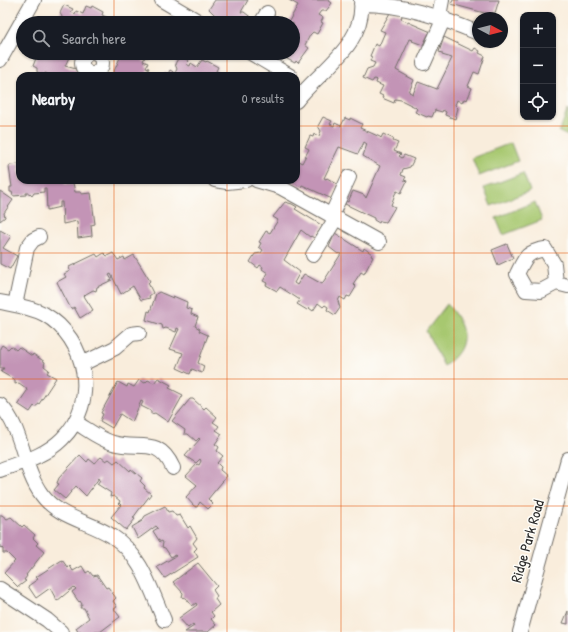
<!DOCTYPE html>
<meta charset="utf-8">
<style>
body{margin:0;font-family:"Patrick Hand",sans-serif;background:#242831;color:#f1f3f6}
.controls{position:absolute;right:12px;top:12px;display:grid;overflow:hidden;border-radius:8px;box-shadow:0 1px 3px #0004}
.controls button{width:36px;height:36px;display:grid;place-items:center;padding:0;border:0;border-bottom:1px solid #363941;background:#171b24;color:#f1f3f6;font:20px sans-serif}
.compass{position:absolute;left:472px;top:12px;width:36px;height:36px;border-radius:50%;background:#171b24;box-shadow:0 1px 3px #0004;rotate:97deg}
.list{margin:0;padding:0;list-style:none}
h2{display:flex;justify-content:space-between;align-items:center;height:52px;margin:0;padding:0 16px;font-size:17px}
h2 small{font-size:13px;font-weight:400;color:#9ea1a6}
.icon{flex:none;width:22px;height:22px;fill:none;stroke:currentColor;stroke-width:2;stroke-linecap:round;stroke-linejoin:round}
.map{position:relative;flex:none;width:568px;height:632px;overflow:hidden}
.search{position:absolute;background:#171b24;box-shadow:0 1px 3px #0004;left:16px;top:16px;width:284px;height:44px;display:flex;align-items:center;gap:10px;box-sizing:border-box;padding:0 14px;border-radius:22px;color:#9ea1a6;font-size:15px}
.panel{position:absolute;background:#171b24;box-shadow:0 1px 3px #0004;left:16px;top:72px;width:284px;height:112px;border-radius:12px}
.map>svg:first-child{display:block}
.green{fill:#a7c870;stroke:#697a4e}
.building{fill:#c394b6}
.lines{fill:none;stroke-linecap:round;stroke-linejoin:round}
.minor-casing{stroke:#736f69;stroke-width:16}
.minor{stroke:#fff;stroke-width:14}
.grid{fill:none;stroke:#e8590c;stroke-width:1;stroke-opacity:0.55}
.labels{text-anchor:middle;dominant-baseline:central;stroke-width:3;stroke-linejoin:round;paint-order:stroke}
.street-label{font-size:15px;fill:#2b2b2b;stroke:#fdfcf7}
</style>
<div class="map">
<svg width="568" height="632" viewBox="0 0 568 632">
<rect width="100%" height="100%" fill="#fdfcf7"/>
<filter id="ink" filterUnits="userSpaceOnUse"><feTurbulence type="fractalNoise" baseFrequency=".025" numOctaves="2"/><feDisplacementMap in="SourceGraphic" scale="8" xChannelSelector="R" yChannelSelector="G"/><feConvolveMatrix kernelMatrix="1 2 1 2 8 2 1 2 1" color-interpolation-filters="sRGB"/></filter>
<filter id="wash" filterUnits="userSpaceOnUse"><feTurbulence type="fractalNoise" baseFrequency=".012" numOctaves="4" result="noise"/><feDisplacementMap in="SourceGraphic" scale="16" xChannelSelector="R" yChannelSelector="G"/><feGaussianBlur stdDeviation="0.9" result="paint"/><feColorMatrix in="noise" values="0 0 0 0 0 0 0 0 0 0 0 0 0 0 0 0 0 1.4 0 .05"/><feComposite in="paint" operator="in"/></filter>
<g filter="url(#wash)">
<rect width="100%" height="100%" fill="#f9eddc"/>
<path class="green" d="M568 109V136L559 132Z
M511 143 518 161 479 176 472 158Z
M523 173 530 191 491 206 484 188Z
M535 202 542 220 503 235 496 218Z
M447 304C467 327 471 347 444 366L426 331Z"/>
<g id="blocks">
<path class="building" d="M215 0H248L241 12H244L253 19 251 23H231L219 16 218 18 209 9Z
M289 0H328L332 3 326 11H321L318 15 323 18 321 22 323 23 317 34 313 32 310 35 305 45 309 48 298 63 296 61 295 63 287 59 288 57 281 53H293V23H288L298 5Z
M499 0 495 13H492V15L451 4 453 0Z
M64 5 73 9 71 12 75 14 76 11 83 14 86 6 91 8 92 6 103 12 102 15 118 23H61L63 19 60 13Z
M393 12 402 16 401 19 431 32 429 33 423 45 412 41 413 40 410 39 396 70 414 80 409 92 413 94 418 82 437 89 452 58 442 55V53L439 52 444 37 473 51 475 48 480 51 479 53 485 56 479 74 474 72 468 86 472 88 467 100 464 99 462 103 457 100 455 105 458 108 455 119 445 115 446 112 443 110 442 112 435 110 432 117 428 116 427 117 415 112 417 109 415 107 401 100 395 99 394 103 382 98 383 96 379 94 383 86 376 83 377 80 374 79 372 82 363 78 367 69 373 67 375 63 370 61 372 57 370 56 375 44 379 46 385 32 380 30 390 13 392 14Z
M38 53H71L65 66 76 69V71L79 72 77 76H52L45 73 44 75 37 72V68L33 66Z
M122 53H152L149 57H145L143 61 148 63 146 67 149 68 145 76H112Z
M180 55 189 61 186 64 190 66 191 63 197 67 202 60 206 62 207 61 218 67 216 71 224 76H163L165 73 168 74 170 70 175 73 177 69 175 64Z
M323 117 332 121 330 124 334 126 335 123 341 126 345 118 350 120V118L362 124 360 128 380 137 381 138 383 134 394 139 393 141 398 143 394 151 401 154 399 156 402 158 404 155 414 159 410 167 403 169 401 175 406 177 404 180 407 181 401 193 397 191 395 194 391 205 395 207 386 222 380 221 379 223 374 220V218L345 204 346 201 348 202 353 191 364 195 366 198 380 166 363 156 367 144 364 142 358 154 339 147 324 178 326 179 327 178 337 184 332 199 302 185 301 187 293 182 296 180V165L298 161 302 163 309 149 305 147 310 136 313 137 314 134 319 136 321 131 318 126Z
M19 164 20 180H64L65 184 73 183 75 192H81V194L91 193 95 224 91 225 92 236 78 238 77 221 63 224 62 202H60V207L47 210 46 188H44V192L34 193 32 196 29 193H26V195L13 196 12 192H10V187H12L9 167 10 165Z
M0 191 13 200 4 213 5 217 0 221Z
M285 202 292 204 297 207 295 209 323 226 314 238 311 236 310 237 301 230 284 260 300 272 294 283 297 285 304 274 322 284 341 254 339 253 338 254 329 247 335 233 363 251 364 248 372 254 371 256 373 257 364 274 361 272 353 284 356 287 350 297 347 296 345 300 340 297 338 301 340 308 335 315 327 310 328 307 325 305 323 307 318 303 313 311 309 308 307 310 297 304 300 300 280 287 277 291 266 285 267 283 263 281 268 273 262 269 263 267 260 265 258 268 250 262 255 254 261 253 263 250 259 247 261 243 259 242 266 231 270 233 278 220 273 217Z
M0 230 11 236 3 248 17 256 10 269 0 264Z
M507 244 513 258 498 265 492 250Z
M104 253 107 256 113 253 118 260 124 257 125 260 134 255 150 281 148 283 153 293 149 296 150 298 141 300 133 286 121 294 111 274 109 275 112 280 97 287 96 291 93 290 86 294 84 296 93 310 80 318 74 307 71 309 57 282 66 277 64 274 70 271 69 267 96 254 98 257Z
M159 292 173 298V296L187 302 186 308 192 310 191 314 198 317 195 326 200 329 199 331 208 335 198 363 204 366 202 373 192 369 190 374 177 368 183 353 170 349 179 329 177 328 176 332 166 328 163 329 162 325 146 320 148 311 150 312 156 294Z
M2 345 8 349 11 346 16 350 19 347 32 356 33 354 45 362 44 366 49 370 47 373 56 378 39 404 35 407 34 406 30 412 18 404 27 391 26 388 19 383 15 384V380L1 372 4 368H0V348Z
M158 378 171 385 169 388 183 395 168 422 155 413 151 414V411L141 406 143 402 141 401 132 422 120 414 112 428 100 421 103 414 101 413 103 409 118 382 127 387 128 384 134 387 139 380 145 383 148 380 154 383Z
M190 399H193L204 409 206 407 217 417 213 422 219 426 216 430 222 434 215 444 219 447 217 451 223 456 217 463 221 467 220 470 227 476 208 499 213 504 208 509 200 502 197 507 194 506 186 497 197 485 186 476 197 464 199 465 201 461 200 459 196 463 185 456 200 439 199 438 196 441 188 434H184L185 430 172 421Z
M80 455 87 462 89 459 94 463 101 457 106 461 109 459 114 463 118 460 130 471 131 469 142 478 140 481 145 486 144 488 151 494 138 511 133 518 135 519 126 530 111 517 121 505 119 503 120 501 114 496 110 497 111 493 97 484 100 480 99 478 86 496 76 486 65 499 54 490 59 484 57 483 59 478Z
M165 506 168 512 172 511 176 516 180 515 188 528 190 526 197 538 193 543 197 548 194 551 198 557 165 578 157 567 176 556 175 555 171 557 165 548 162 547 163 543 162 541 160 542 153 531 158 528 156 526 138 539 132 527 142 521 145 516Z
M0 515H2L7 519 11 517 22 527 24 525 35 535 33 538 38 543 36 545 44 552 26 575 27 576 24 580 26 581 18 587 4 573 15 561 7 553H3V549L1 547 0 548Z
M62 560 68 568 70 566 73 571 82 566 86 573 89 571 93 576 97 575 106 588 108 587 116 598 113 601 117 607 114 609 120 617 100 632H78L76 628 89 618 84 608H80L82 604 80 601 79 602 72 592 76 589 74 587 57 601 50 588 36 598 28 586 38 579 36 577Z
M198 563 217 586 213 590 217 596 215 599 219 605 211 612 214 616 211 619 216 625 208 632H185L194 626 193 624 188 628 179 618 197 605 196 603 192 606 186 598 182 597 183 593 173 582Z
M568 611V624L563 623Z"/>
</g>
</g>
<g filter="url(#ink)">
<use href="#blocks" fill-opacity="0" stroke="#736f69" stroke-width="1"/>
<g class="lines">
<g class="minor-casing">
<path id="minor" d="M162 0 201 23
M361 4C403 4 440 17 478 33
M439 16 442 0
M261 23 267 13
M82 63a10 10 0 1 1 20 0a10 10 0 1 1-20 0Z
M251 53 290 76
M0 60 34 0
M424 63 444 18
M296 101C320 70 366 45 361 0
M215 180 227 182 246 180
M256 180 280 187 379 242
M331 216 349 177
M313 255 336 218
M556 283 554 264 545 249C526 252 525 258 517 274L526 290 541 291 556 283 568 286
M0 302C15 305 30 307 44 314 88 339 99 403 62 439 45 456 22 462 0 470
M15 305 27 248 33 240 39 237
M82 364 115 348 131 334 139 333
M0 405C24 429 22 469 42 495 59 518 89 521 112 536 141 554 151 590 164 620
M75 422C87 429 99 439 113 443 139 451 158 435 173 468
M0 589 47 620 61 632
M520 632 568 459"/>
</g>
<use href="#minor" class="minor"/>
</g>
</g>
<path class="grid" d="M114 0V23M227 0V23M341 0V632M454 0V632M114 53V76M227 53V76M0 126H20M296 126H568M114 180V632M227 180V632M0 253H568M0 379H568M0 506H568"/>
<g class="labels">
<g class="street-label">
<text transform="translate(527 541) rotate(-74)">Ridge Park Road</text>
</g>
</g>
</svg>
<div class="controls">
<button>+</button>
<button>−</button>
<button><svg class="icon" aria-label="locate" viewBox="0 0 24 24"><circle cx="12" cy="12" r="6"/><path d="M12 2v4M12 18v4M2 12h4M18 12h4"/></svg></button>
</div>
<svg class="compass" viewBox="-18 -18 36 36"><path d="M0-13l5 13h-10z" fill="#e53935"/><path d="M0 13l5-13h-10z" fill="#9ea1a6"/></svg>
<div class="search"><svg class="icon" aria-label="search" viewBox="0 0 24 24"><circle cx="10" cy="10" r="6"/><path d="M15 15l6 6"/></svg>Search here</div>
<section class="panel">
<h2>Nearby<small>0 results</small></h2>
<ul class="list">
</ul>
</section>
</div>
